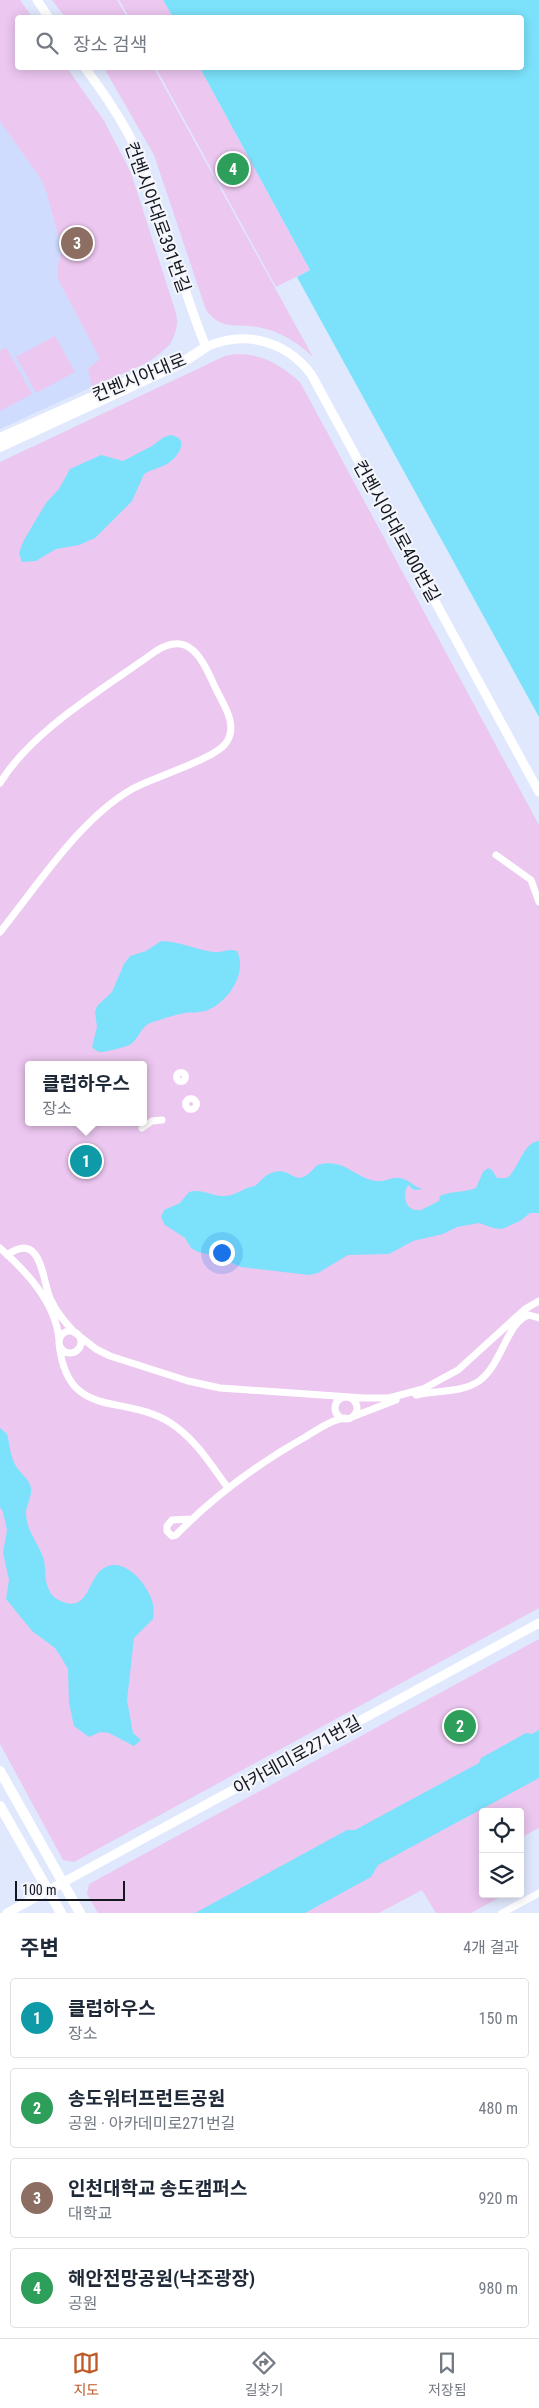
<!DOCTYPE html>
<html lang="ko">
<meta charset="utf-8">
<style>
body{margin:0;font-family:"Roboto Condensed","Noto Sans KR",sans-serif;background:#f2f2f3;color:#1f2937}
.controls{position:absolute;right:15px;bottom:15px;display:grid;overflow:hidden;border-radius:5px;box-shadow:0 2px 12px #0003}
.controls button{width:45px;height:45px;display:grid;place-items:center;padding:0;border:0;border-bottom:1px solid #e0e1e3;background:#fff;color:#1f2937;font:25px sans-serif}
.scale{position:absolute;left:15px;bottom:12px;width:110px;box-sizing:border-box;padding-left:5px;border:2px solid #141720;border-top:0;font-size:14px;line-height:18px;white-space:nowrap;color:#141720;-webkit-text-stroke:4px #f4f6fb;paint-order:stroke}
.you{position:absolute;left:221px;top:1252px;width:18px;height:18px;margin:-12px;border:4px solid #fff;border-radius:50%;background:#1a73e8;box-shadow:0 0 0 8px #1a73e833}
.badge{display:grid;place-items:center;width:32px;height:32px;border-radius:50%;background:#be5928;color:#fff;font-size:16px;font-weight:700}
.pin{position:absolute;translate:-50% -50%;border:2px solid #fff;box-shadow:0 1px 5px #0006}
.popup{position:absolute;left:25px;top:1061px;width:122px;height:65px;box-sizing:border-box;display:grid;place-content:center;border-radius:5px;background:#fff;filter:drop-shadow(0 1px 4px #0005);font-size:16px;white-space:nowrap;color:#747a83}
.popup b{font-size:19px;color:#1f2937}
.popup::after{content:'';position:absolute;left:50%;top:100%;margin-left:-10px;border:10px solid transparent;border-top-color:#fff}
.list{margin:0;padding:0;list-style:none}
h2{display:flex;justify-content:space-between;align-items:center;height:65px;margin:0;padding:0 20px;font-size:21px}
h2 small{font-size:16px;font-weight:400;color:#747a83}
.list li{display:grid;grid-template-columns:32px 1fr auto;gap:15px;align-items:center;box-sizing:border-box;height:80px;margin:0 10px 10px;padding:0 10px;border:1px solid #e0e1e3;border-radius:5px}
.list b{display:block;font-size:19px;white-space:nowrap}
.list p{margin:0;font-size:16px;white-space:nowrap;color:#747a83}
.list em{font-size:16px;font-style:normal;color:#747a83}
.icon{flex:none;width:28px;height:28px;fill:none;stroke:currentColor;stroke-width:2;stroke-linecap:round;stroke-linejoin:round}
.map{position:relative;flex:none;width:539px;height:1913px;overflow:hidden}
.search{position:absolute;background:#fff;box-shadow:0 2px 12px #0003;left:15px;right:15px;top:15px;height:55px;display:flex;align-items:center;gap:12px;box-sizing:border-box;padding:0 18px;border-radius:5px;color:#747a83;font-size:19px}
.sheet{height:425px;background:#fff}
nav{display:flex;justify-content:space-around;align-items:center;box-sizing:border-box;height:70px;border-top:1px solid #e0e1e3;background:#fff;font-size:14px;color:#747a83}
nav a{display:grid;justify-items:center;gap:2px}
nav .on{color:#be5928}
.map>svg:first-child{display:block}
.built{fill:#d0dcfd}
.green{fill:#ecc7f0;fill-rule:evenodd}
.water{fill:#7ce2fb}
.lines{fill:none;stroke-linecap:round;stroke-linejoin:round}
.minor{stroke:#fff;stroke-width:7}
.tertiary{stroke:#fff;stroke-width:9}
.secondary{stroke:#fff;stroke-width:10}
.labels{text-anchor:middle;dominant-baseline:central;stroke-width:4;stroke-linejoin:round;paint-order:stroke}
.street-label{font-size:18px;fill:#141720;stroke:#f4f6fb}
</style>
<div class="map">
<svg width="539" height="1913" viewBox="0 0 539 1913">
<rect width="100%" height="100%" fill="#e0e8fd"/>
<path class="built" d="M0 0H20L32 17 18 18V68H67L104 121 131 173 178 322 171 344 153 359 0 429Z"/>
<path class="green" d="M0 0H20L32 17 18 18V68H67L104 121 131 173 176 313C185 358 123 372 92 386L88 369 100 359 58 279 57 268 62 250 46 191 41 179 0 121Z
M52 0H117L127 17H65Z
M119 0H163L173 17H129Z
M104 68H154L313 357C299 344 285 334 266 329 242 321 224 334 206 310L154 155Z
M156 68H200L310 270 276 287Z
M55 336 75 372 36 393 16 357Z
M6 347 32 394 0 411V351Z
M236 354C264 354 280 365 300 382L539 825V1608L74 1862 63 1860 0 1744V462L225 356ZM28 1065H144V1122H28Z
M539 1639V1828L520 1838V1812H483V1894H506L471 1913H436L422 1890 379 1913H98L87 1894 89 1884Z"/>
<path class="water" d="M163 0H539V717L297 277 310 270 200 68H522V18L173 17Z
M171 435C191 439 178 457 167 464 160 468 152 469 144 474L132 501 95 538 79 545 56 549 36 561 22 562 19 553 24 540 46 503 59 489 70 469 101 455 123 461 152 446 164 437Z
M161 941C179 941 197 950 214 952 223 953 228 948 237 951 248 973 228 1002 208 1010 201 1013 193 1012 185 1013 178 1014 155 1021 148 1024 140 1029 139 1038 131 1044 130 1046 105 1052 102 1052 98 1052 95 1050 92 1047L97 1027 95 1012 97 1006 112 992 124 964 130 956 146 951Z
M539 1141V1213H530L520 1221 502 1229 493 1228 479 1223 457 1227 443 1234 413 1241 389 1254 348 1255 318 1273 309 1275 241 1267 217 1256 198 1252 191 1248 185 1238 165 1225 161 1217 164 1210 180 1203 189 1192C202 1188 212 1197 225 1196 236 1196 244 1187 255 1186 261 1181 265 1174 274 1172 294 1167 295 1192 317 1165 344 1157 353 1177 376 1181 386 1183 393 1175 403 1179 411 1181 415 1188 423 1189L414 1190 408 1185C403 1195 404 1205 414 1210H421L439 1201 440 1196C453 1190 464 1193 476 1188L483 1172 488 1168 492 1170 497 1178H507C519 1169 523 1142 539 1141Z
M0 1428 7 1434C10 1445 10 1456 16 1466 20 1473 30 1480 31 1488 32 1498 26 1505 26 1514 27 1532 39 1544 44 1560 46 1570 44 1580 49 1590 51 1595 57 1600 63 1602 86 1611 88 1584 99 1572 116 1554 139 1574 147 1590 153 1600 155 1608 153 1619L134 1638 127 1700 133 1733 141 1740 134 1746 109 1733 100 1732 89 1737 74 1726 69 1703 68 1669 61 1657 55 1648 32 1631 6 1599 9 1580 3 1553 7 1530 3 1512 0 1507Z
M539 1730V1778L378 1865 371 1877 305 1913H195L347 1830H355L479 1763 481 1758 526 1733 532 1734Z"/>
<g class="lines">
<path class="minor" d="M0 783C33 729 105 688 156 651 190 629 203 661 215 687 223 704 239 725 226 743 215 759 154 777 134 788 81 817 38 885 0 932
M496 855 531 880 539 902
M176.5 1077a4.5 4.5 0 1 1 9 0a4.5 4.5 0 1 1-9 0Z
M185.5 1104a5.5 5.5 0 1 1 11 0a5.5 5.5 0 1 1-11 0Z
M142 1128 152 1121 162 1120
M0 1248C27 1272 56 1303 59 1340
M7 1255C42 1230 42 1280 50 1298 56 1312 65 1322 75 1333
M59 1342a11 11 0 1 1 22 0a11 11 0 1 1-22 0Z
M78 1335 96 1349 110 1356 188 1381 220 1388 364 1398H389L423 1389 458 1370 525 1309 539 1301
M59 1343C67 1421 121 1393 169 1422 195 1438 211 1465 228 1488
M416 1395C436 1390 462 1393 479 1381 502 1365 507 1321 529 1315L539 1318
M335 1408a11 11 0 1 1 22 0a11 11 0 1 1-22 0Z
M352 1417 396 1400
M192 1519 172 1520 167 1526V1531L172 1536 176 1535C214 1496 259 1463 307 1436 318 1429 331 1420 345 1418
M502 1913 539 1893"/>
<path class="tertiary" d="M37 0 49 18
M85 68C101 89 116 111 129 135 163 202 177 278 206 347 244 330 285 340 311 374L539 792
M7 1913 539 1623"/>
<path class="secondary" d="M0 438 164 365
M0 447 180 364 206 347
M0 1771 80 1913
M0 1806 61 1913"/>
</g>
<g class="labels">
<g class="street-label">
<text transform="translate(158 217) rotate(70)">컨벤시아대로391번길</text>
<text transform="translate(139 377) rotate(-22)">컨벤시아대로</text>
<text transform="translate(397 531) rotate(61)">컨벤시아대로400번길</text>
<text transform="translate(297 1755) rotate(-29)">아카데미로271번길</text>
</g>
</g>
</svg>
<div class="controls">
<button><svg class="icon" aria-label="locate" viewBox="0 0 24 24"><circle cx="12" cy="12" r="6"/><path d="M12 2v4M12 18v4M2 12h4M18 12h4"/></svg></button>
<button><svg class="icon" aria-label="layers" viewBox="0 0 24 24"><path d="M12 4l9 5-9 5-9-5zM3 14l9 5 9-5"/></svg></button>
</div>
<div class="scale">100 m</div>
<div class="you"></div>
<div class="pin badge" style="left:86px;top:1161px;background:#0f9aa8">1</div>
<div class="popup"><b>클럽하우스</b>장소</div>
<div class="pin badge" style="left:460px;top:1726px;background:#2e9e5b">2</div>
<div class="pin badge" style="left:77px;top:243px;background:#8d6e63">3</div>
<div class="pin badge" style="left:233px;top:169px;background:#2e9e5b">4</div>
<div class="search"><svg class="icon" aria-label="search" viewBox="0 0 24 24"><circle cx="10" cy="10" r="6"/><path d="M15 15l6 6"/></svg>장소 검색</div>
</div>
<section class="sheet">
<h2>주변<small>4개 결과</small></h2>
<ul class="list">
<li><span class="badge" style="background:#0f9aa8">1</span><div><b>클럽하우스</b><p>장소</p></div><em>150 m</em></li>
<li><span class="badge" style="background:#2e9e5b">2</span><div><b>송도워터프런트공원</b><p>공원 · 아카데미로271번길</p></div><em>480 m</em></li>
<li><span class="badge" style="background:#8d6e63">3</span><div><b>인천대학교 송도캠퍼스</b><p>대학교</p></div><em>920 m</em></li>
<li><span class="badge" style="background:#2e9e5b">4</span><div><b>해안전망공원(낙조광장)</b><p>공원</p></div><em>980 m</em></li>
</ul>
</section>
<nav>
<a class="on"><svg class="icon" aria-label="map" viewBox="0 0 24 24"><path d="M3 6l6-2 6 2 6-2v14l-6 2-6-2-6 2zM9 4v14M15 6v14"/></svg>지도</a>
<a><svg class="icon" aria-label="directions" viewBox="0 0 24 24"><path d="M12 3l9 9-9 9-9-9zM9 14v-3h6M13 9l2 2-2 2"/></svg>길찾기</a>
<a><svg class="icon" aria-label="saved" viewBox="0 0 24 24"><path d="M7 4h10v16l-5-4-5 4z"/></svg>저장됨</a>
</nav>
